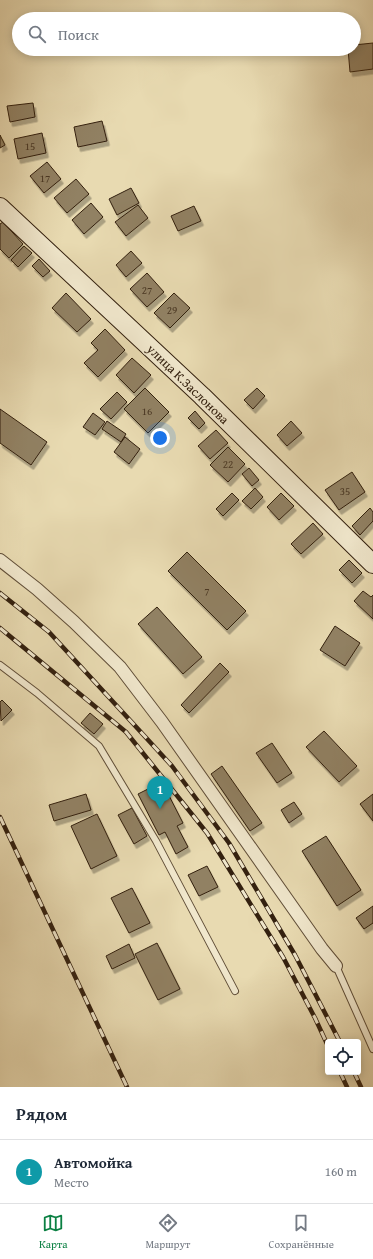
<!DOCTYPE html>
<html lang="ru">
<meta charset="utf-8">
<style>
body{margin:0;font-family:"Gentium Book Plus",serif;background:#f2f2f3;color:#1f2937}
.controls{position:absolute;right:12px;bottom:12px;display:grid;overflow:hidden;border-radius:4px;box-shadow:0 2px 10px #0003}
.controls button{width:36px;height:36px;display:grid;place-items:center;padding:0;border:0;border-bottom:1px solid #e0e1e3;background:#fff;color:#1f2937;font:20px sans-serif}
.you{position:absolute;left:160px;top:438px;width:14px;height:14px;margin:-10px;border:3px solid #fff;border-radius:50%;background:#1a73e8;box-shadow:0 0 0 6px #1a73e833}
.badge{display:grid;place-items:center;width:26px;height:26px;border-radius:50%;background:#0b8043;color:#fff;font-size:13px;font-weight:700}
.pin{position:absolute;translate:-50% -33px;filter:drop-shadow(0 1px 2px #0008)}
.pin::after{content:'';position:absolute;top:21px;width:14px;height:12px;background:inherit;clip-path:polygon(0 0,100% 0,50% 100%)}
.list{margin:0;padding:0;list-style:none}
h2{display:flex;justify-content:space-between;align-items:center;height:52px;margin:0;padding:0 16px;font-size:17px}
h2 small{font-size:13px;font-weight:400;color:#747a83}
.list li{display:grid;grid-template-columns:26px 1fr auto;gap:12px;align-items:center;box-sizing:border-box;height:64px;padding:0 16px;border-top:1px solid #e0e1e3}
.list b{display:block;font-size:15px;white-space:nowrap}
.list p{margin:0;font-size:13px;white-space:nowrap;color:#747a83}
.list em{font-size:13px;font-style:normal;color:#747a83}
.icon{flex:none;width:22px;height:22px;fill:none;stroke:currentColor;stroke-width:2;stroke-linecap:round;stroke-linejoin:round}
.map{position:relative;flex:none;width:373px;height:1087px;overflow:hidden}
.search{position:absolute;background:#fff;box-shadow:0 2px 10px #0003;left:12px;right:12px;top:12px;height:44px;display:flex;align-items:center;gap:10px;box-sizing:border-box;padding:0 14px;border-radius:22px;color:#747a83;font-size:15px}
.sheet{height:116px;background:#fff}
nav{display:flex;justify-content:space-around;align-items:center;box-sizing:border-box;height:56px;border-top:1px solid #e0e1e3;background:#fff;font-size:11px;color:#747a83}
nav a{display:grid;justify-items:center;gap:2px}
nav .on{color:#0b8043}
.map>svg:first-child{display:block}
.building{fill:#918163;stroke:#33200f;filter:url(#shadow)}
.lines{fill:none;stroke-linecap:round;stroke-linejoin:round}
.lane-casing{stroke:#604e38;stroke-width:8}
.street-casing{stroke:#604e38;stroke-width:14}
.secondary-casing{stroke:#33200f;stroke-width:20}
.lane{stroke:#f0e7cc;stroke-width:6}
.street{stroke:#f0e7cc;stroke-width:12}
.secondary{stroke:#f0e7cc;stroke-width:18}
.rail-casing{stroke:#33200f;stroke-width:4.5}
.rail{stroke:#f0e7cc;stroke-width:3;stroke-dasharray:9;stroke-linecap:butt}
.labels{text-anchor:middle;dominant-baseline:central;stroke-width:3;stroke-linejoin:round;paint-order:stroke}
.number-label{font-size:11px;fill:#4a3824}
.street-label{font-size:13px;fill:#33200f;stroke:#f0e7cc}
</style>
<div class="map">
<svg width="373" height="1087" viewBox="0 0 373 1087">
<defs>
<filter id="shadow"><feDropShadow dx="2.5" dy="4.5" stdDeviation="0" flood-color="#0004"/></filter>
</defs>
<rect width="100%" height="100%" fill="#e8dab1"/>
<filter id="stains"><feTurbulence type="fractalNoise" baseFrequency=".005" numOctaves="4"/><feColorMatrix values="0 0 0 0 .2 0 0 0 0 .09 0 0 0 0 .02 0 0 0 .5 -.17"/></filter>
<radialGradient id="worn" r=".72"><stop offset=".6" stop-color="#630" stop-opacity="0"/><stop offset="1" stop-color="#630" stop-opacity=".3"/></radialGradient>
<path class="building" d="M373 43V69L350 72 348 49H354V45Z
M33 103 35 117 10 122 7 106Z
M102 121 107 141 78 147 74 127Z
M42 133 46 153 18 159 14 139Z
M0 135 5 145 0 148Z
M47 162 61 179 44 193 30 176Z
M76 179 89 194 67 213 54 198Z
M131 188 139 203 117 215 109 199Z
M91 203 103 217 84 234 72 220Z
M138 205 148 218 126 236 115 222Z
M194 206 201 221 178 231 171 216Z
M3 222 23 244 9 258 0 249V224Z
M24 246 32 253 18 267 11 260Z
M131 251 142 263 126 277 116 265Z
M39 259 50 271 43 277 32 266Z
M147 273 164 292 147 307 130 289Z
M66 293 91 319 77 332 52 308Z
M174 293 190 308 170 328 154 313Z
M105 329 125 350 98 377 84 363 98 350 91 343Z
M132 358 151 375 134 393 116 375Z
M145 388 169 412 148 433 124 409Z
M257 388 265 396 253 409 244 400Z
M117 392 127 402 111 419 100 409Z
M0 409 47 442 31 465 0 443Z
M195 411 205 423 199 429 188 418Z
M93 413 105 422 95 435 83 427Z
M107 421 126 434 121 442 102 429Z
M291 421 302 433 287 446 277 435Z
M216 430 228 443 210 459 198 446Z
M125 437 140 449 129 464 114 452Z
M228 447 245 464 228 482 210 465Z
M249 468 259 480 252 486 242 474Z
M352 472 365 492 339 510 325 490Z
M255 488 263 497 251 509 242 501Z
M232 493 239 500 223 516 216 509Z
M281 493 294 506 279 520 267 507Z
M370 508 373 512V521L360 535 352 526Z
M313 523 323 534 301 554 291 544Z
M187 552 246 611 227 630 168 571Z
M349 560 362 573 352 583 339 570Z
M363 591 371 597 373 595V619L354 601Z
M157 607 202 657 183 674 138 624Z
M335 626 360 643 345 666 320 650Z
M220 663 229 672 189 713 181 705Z
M2 700 12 710 1 721 0 702Z
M90 713 103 724 94 734 81 723Z
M324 731 357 766 339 782 306 747Z
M272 743 292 773 277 783 256 753Z
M222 766 262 823 250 831 211 774Z
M162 782 183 823 177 826 188 847 176 854 165 832 159 835 138 794Z
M86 794 91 810 54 821 49 805Z
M373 794V821L360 804Z
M294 802 302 814 289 823 281 810Z
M132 808 147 836 134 844 118 815Z
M97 814 117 856 91 869 71 826Z
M326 836 361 890 337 906 302 851Z
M207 866 218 887 199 896 188 875Z
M132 888 150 923 129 933 111 898Z
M373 906V923L364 929 356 918Z
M157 943 180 989 158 1000 135 954Z
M129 944 135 958 112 969 106 956Z"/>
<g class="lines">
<g class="lane-casing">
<path id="lane" d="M0 665 37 693 99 746 156 841 235 991
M336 966 373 1049"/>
</g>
<g class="street-casing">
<path id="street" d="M0 560 37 589 74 622 120 667 162 722 322 949 336 966"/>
</g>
<g class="secondary-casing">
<path id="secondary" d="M0 207 202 396 373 564"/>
</g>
<use href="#lane" class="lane"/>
<use href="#street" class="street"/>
<use href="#secondary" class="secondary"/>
<g class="rail-casing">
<path id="rail" d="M0 593 49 632 172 766 229 843 295 955 340 1042
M0 628 126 732 207 833 283 957 315 1018 328 1046
M0 817 127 1087
M340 1072 347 1087
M354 1072 361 1087"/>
</g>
<use href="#rail" class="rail"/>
</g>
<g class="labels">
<g class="number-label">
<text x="30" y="146">15</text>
<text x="45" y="178">17</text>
<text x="147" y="290">27</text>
<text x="172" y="310">29</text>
<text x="147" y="411">16</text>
<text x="228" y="464">22</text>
<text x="345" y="491">35</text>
<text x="207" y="591">7</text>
</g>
<g class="street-label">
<text transform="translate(188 384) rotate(44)">улица К.Заслонова</text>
</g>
</g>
<rect width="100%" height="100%" filter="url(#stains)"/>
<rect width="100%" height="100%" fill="url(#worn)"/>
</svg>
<div class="controls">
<button><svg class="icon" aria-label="locate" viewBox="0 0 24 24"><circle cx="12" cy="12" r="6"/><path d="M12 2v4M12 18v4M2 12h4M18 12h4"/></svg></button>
</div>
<div class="you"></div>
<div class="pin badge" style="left:160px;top:809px;background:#0f9aa8">1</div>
<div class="search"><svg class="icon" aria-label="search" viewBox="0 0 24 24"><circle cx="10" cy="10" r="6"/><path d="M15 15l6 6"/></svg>Поиск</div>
</div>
<section class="sheet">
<h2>Рядом<small></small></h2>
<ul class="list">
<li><span class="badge" style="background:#0f9aa8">1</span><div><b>Автомойка</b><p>Место</p></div><em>160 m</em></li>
</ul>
</section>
<nav>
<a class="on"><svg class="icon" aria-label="map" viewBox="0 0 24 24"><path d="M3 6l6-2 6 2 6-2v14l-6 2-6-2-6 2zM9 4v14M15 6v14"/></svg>Карта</a>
<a><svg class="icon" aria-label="directions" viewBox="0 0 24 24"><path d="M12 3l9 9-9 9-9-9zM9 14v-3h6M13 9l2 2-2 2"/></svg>Маршрут</a>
<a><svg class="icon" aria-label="saved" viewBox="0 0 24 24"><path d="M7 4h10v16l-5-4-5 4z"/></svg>Сохранённые</a>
</nav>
